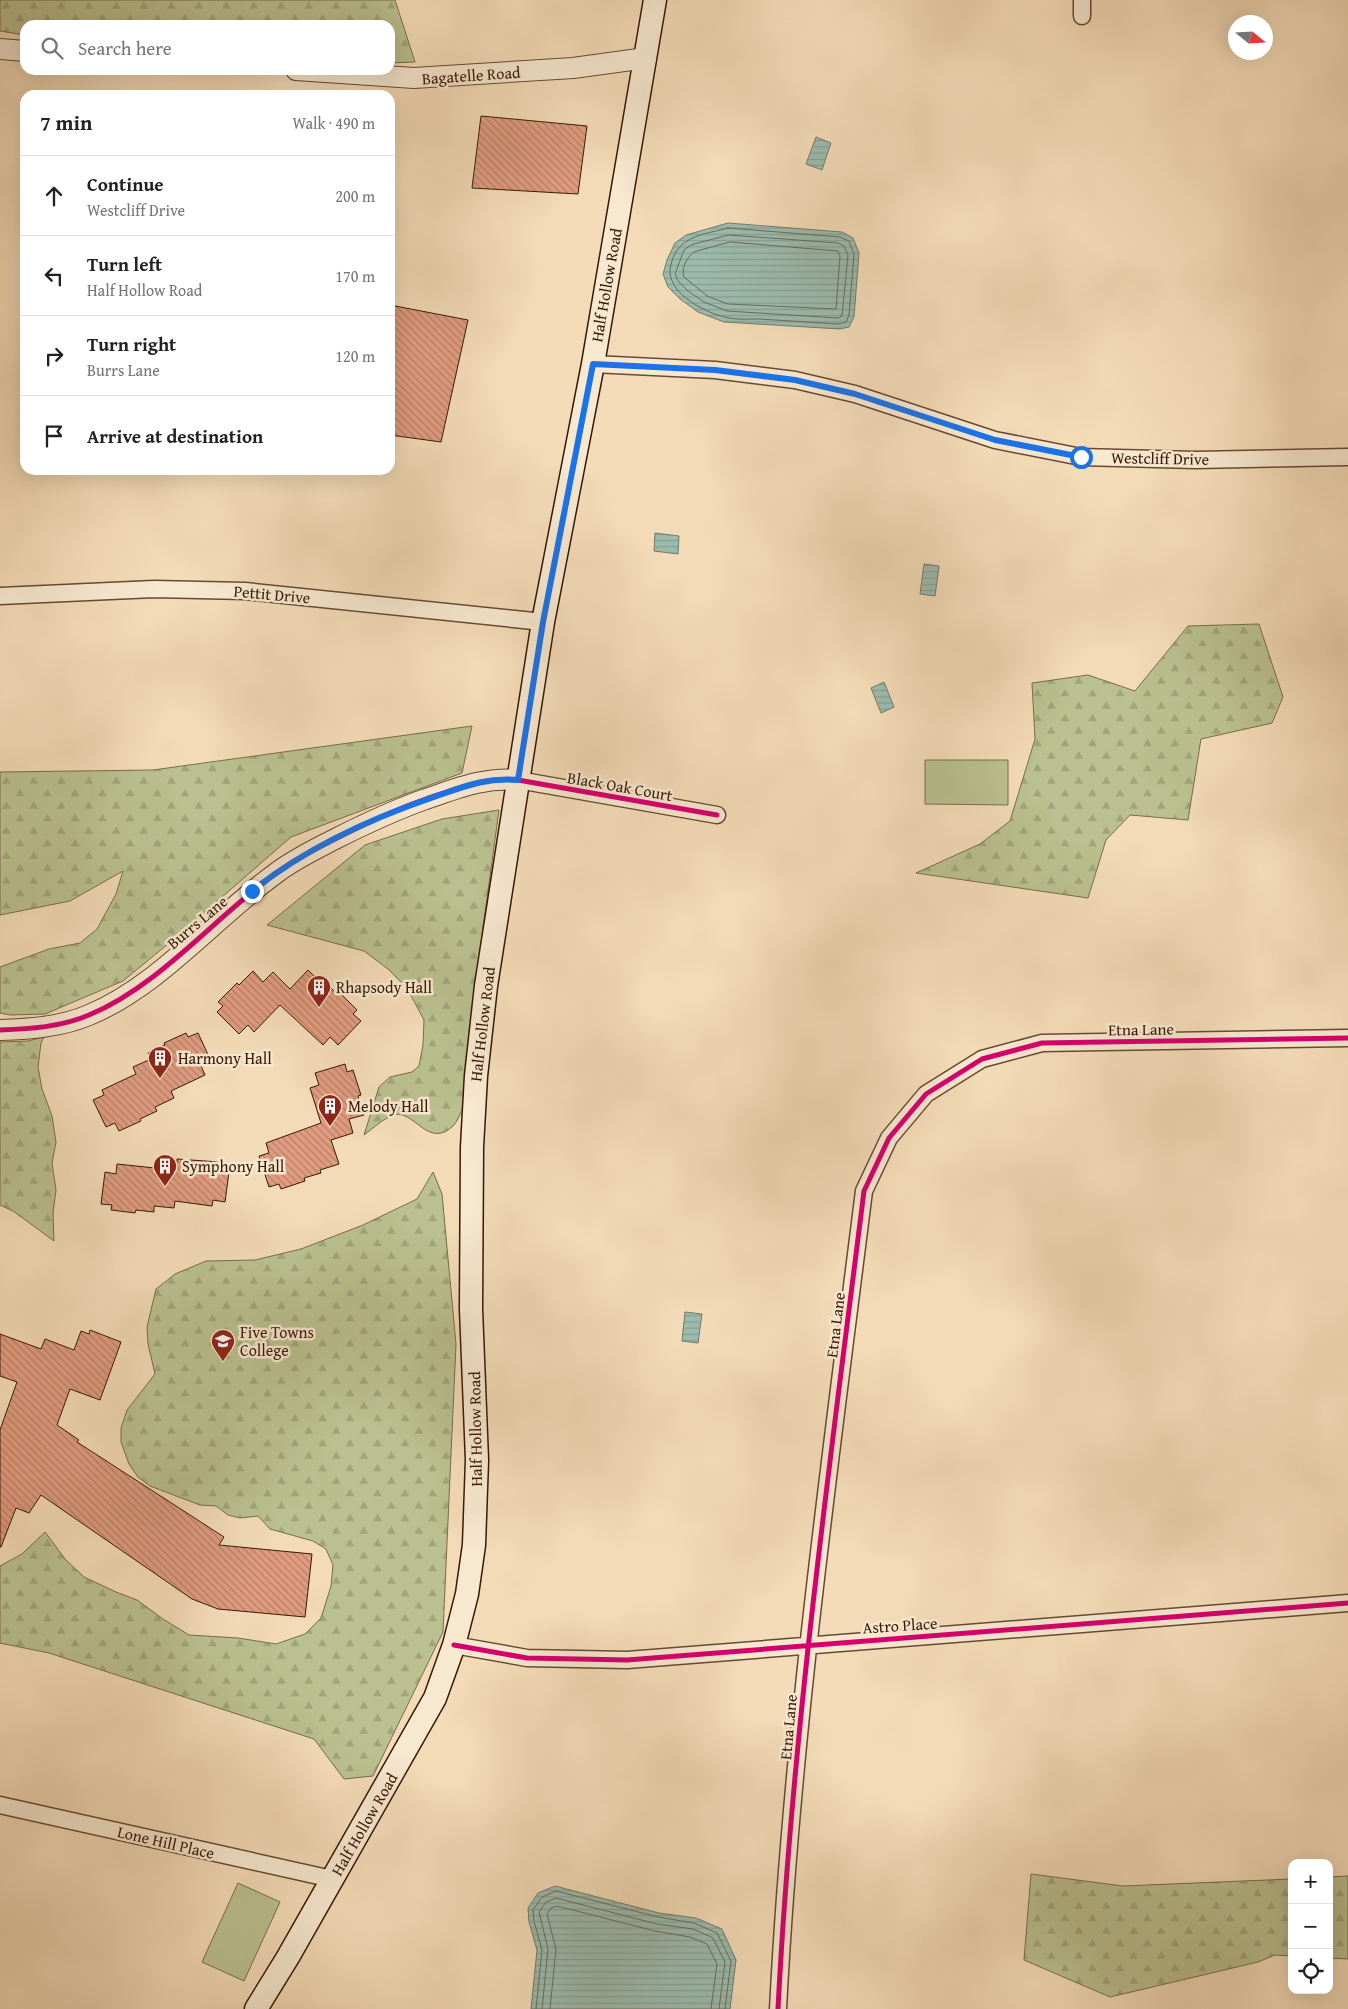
<!DOCTYPE html>
<meta charset="utf-8">
<style>
body{margin:0;font-family:"Gentium Book Plus",serif;background:#f6f6f6;color:#202124}
.controls{position:absolute;right:15px;bottom:15px;display:grid;overflow:hidden;border-radius:10px;box-shadow:0 5px 20px #0002}
.controls button{width:45px;height:45px;display:grid;place-items:center;padding:0;border:0;border-bottom:1px solid #e0e0e0;background:#fff;color:#202124;font:25px sans-serif}
.compass{position:absolute;left:1228px;top:15px;width:45px;height:45px;border-radius:50%;background:#fff;box-shadow:0 5px 20px #0002;rotate:108deg}
.stop{position:absolute;width:15px;height:15px;margin:-11px;border:4px solid #1a73e8;border-radius:50%;background:#fff}
.stop.end{background:#1a73e8;border-color:#fff;box-shadow:0 1px 5px #0008}
.list{margin:0;padding:0;list-style:none}
h2{display:flex;justify-content:space-between;align-items:center;height:65px;margin:0;padding:0 20px;font-size:21px}
h2 small{font-size:16px;font-weight:400;color:#757577}
.list li{display:grid;grid-template-columns:32px 1fr auto;gap:15px;align-items:center;box-sizing:border-box;height:80px;padding:0 20px;border-top:1px solid #e0e0e0}
.list b{display:block;font-size:19px;white-space:nowrap}
.list p{margin:0;font-size:16px;white-space:nowrap;color:#757577}
.list em{font-size:16px;font-style:normal;color:#757577}
.icon{flex:none;width:28px;height:28px;fill:none;stroke:currentColor;stroke-width:2;stroke-linecap:round;stroke-linejoin:round}
.map{position:relative;flex:none;width:1348px;height:2009px;overflow:hidden}
.search{position:absolute;background:#fff;box-shadow:0 5px 20px #0002;left:20px;top:20px;width:375px;height:55px;display:flex;align-items:center;gap:12px;box-sizing:border-box;padding:0 18px;border-radius:15px;color:#757577;font-size:19px}
.panel{position:absolute;background:#fff;box-shadow:0 5px 20px #0002;left:20px;top:90px;width:375px;height:385px;border-radius:15px}
.map>svg:first-child{display:block}
.grass{fill:#bac08f;stroke:#796c4a}
.forest{fill:url(#forest-firs);stroke:#796c4a}
.water{fill:url(#water-rules);stroke:#737a6b}
.lines{fill:none;stroke-linecap:round;stroke-linejoin:round}
.shore{stroke:#6a6a5a;stroke-width:1}
.building{fill:url(#building-back-hatch);stroke:#381806}
.minor-casing{stroke:#674932;stroke-width:19}
.tertiary-casing{stroke:#674932;stroke-width:22}
.secondary-casing{stroke:#381806;stroke-width:25}
.minor{stroke:#f7e8d0;stroke-width:16}
.tertiary{stroke:#f7e8d0;stroke-width:20}
.secondary{stroke:#f7e8d0;stroke-width:22}
.cycleway-casing{stroke:#f7e8d0;stroke-width:8}
.cycleway{stroke:#d6006c;stroke-width:5}
.route{stroke:#1a73e8;stroke-width:6}
.labels{text-anchor:middle;dominant-baseline:central;stroke-width:5;stroke-linejoin:round;paint-order:stroke}
.street-label{font-size:16px;fill:#381806;stroke:#f7e8d0}
.poi-label{font-size:16px;fill:#381806;stroke:#f7e8d0;text-anchor:start}
</style>
<div class="map">
<svg width="1348" height="2009" viewBox="0 0 1348 2009">
<defs>
<pattern id="forest-firs" width="22" height="20" patternUnits="userSpaceOnUse" patternTransform="scale(1.25)"><rect width="22" height="20" fill="#bac08f"/><path d="M5 1l3.5 6h-7zM16 11l3.5 6h-7z" fill="#a1a47a"/></pattern>
<pattern id="water-rules" width="6" height="5" patternUnits="userSpaceOnUse" patternTransform="scale(1.25)"><rect width="6" height="5" fill="#9bbbae"/><path d="M0 2.5h6" fill="none" stroke="#86a094"/></pattern>
<pattern id="building-back-hatch" width="6" height="6" patternUnits="userSpaceOnUse" patternTransform="scale(1.25)"><rect width="6" height="6" fill="#e09c7f"/><path d="M-1 5l2 2M0 0l6 6M5-1l2 2" fill="none" stroke="#b77e66"/></pattern>
</defs>
<rect width="100%" height="100%" fill="#f3dbb7"/>
<filter id="stains"><feTurbulence type="fractalNoise" baseFrequency=".004" numOctaves="4"/><feColorMatrix values="0 0 0 0 .2 0 0 0 0 .09 0 0 0 0 .02 0 0 0 .5 -.17"/></filter>
<radialGradient id="worn" r=".72"><stop offset=".6" stop-color="#630" stop-opacity="0"/><stop offset="1" stop-color="#630" stop-opacity=".3"/></radialGradient>
<path class="grass" d="M925 760H1008V805L925 804Z
M238 1883 280 1902 244 1981 202 1962Z"/>
<path class="forest" d="M0 0H395L415 62 390 63V25H25V35L0 31Z
M1259 624 1283 697 1272 723 1201 739 1188 820 1130 815 1106 840 1088 898 916 873 980 844 1010 821 1035 739 1032 683 1088 675 1135 691 1188 626Z
M472 726 462 773 291 837 168 944 123 981 45 1014 10 1015 0 1013V967L49 949 80 943 97 929 116 894 123 871 70 901 0 915V772L153 770Z
M499 810 480 950 464 1105C461 1112 458 1121 453 1126 428 1150 413 1108 393 1115 383 1119 372 1129 364 1135L379 1087 390 1077 412 1072 419 1066 423 1045 424 1020 407 988 388 969 364 951 267 925 365 845 442 819Z
M44 1037 41 1043 38 1067 42 1089 52 1116 56 1142 52 1163 56 1190 53 1213 54 1241 13 1211 0 1205V1042L28 1041Z
M433 1172 442 1194 456 1344 443 1632 373 1776 344 1779 314 1739 49 1653 0 1643V1566L22 1554 45 1532 65 1559 84 1577 116 1592 137 1600 163 1619 189 1635 238 1638 276 1644 305 1634 321 1618 331 1586 333 1565 326 1549 313 1541 270 1529 258 1516 240 1518 228 1515 216 1506 200 1505 150 1486 138 1477 129 1464 121 1442V1428L127 1410 155 1374 148 1344 147 1327 156 1289 175 1274 206 1261 255 1260 301 1249 363 1225 417 1199Z
M1031 1874 1123 1886 1292 1879V1956L1275 1955 1258 1962 1110 1997 1024 1960Z
M1348 1876V1959L1329 1958V1877Z"/>
<path class="water" d="M816 137 831 143 822 170 806 164Z
M728 223 842 232 853 238 859 253 854 317 849 327 840 329 724 322 698 312 680 299 668 287 663 274 667 260 675 243 686 235Z
M655 533 679 536 678 554 654 551Z
M924 564 939 566 935 596 920 594Z
M884 682 894 707 881 713 871 688Z
M685 1312 702 1314 698 1343 682 1341Z
M555 1886 659 1913 696 1918 722 1929 736 1960 730 2009H531L537 1950 529 1922 528 1908 538 1893Z"/>
<g class="lines">
<path class="shore" d="M728 228 840 237 849 241 854 254 849 315 846 322 839 324C812 322 786 321 759 319 748 319 735 320 725 317 703 312 663 291 671 264 679 235 703 235 728 228Z
M729 235 838 243 844 246 848 255 842 316 838 318 727 311 704 302 688 291 678 281 675 274 684 250 691 245Z
M730 242 838 251 840 256 836 309 728 304 707 296 684 277C681 268 687 257 694 252Z
M536 2009 542 1950 534 1921 533 1910 542 1897 556 1891 658 1917 694 1923 717 1933 731 1961 725 2009
M542 2009 548 1949 539 1912 546 1902 556 1898 657 1924 693 1929 713 1938 725 1962 719 2009
M550 2009 556 1949 547 1914 551 1908 557 1906 655 1931 690 1937 707 1944 717 1964 711 2009"/>
</g>
<path class="building" d="M481 116 587 126 578 194 472 188Z
M390 305 468 320 441 442 390 435Z
M308 970 322 984 324 981 337 994 339 992 357 1010 353 1014 361 1021 338 1045 330 1037 323 1045 280 1005 254 1032 248 1025 239 1034 217 1012 223 1006 218 1002 237 983 239 985 253 971 263 982 273 972 290 989Z
M186 1033 188 1037 198 1033 211 1061 201 1066 205 1075 171 1091 174 1098 155 1107 157 1111 140 1119 141 1121 119 1131 115 1123 106 1127 93 1100 104 1095 102 1090 136 1074 133 1067 151 1059 148 1053 165 1045 164 1043Z
M345 1064 347 1072 353 1070 361 1095 358 1096 364 1115 349 1119 353 1133 331 1140 339 1164 320 1170 321 1173 304 1178 305 1181 281 1189 279 1184 269 1187 259 1156 269 1153 266 1143 321 1123 310 1088 319 1085 315 1073Z
M177 1159 219 1162 218 1171 229 1172 225 1202 213 1200 212 1206 175 1201 174 1208 154 1206V1212L136 1210 135 1213 111 1210 112 1205 101 1204 105 1172 116 1174 117 1164 155 1168 156 1160 177 1163Z
M90 1330 121 1342 100 1400 70 1389 57 1425 79 1440 77 1442 224 1537 219 1545 312 1554 305 1617 218 1609 192 1599 41 1495 29 1513 16 1508 1 1547H0V1430L17 1382 0 1376V1334L41 1349 45 1339 74 1350 81 1331 89 1334Z"/>
<g class="lines">
<g class="minor-casing">
<path id="minor" d="M1082 0V16
M593 364 715 370 795 380 855 394 995 440 1081 457 1195 460 1348 457
M0 596 154 589 245 591 543 622
M518 780 717 815
M454 1645 527 1658 627 1660 1348 1603
M0 1805 332 1879
M778 2009C792 1735 830 1463 864 1191L889 1138 926 1094 982 1059 1042 1043 1348 1038"/>
</g>
<g class="tertiary-casing">
<path id="tertiary" d="M0 49 25 51
M296 70 414 78 573 68 646 58
M0 1030C30 1029 61 1027 89 1015 159 986 214 918 275 874 294 859 316 849 337 838 367 823 392 811 423 800 456 789 483 777 518 780"/>
</g>
<g class="secondary-casing">
<path id="secondary" d="M256 2009 288 1957 435 1698 454 1645 467 1594 474 1545 477 1460 471 1309 472 1147 476 1076 486 986 543 622 593 364 655 0"/>
</g>
<use href="#minor" class="minor"/>
<use href="#tertiary" class="tertiary"/>
<use href="#secondary" class="secondary"/>
<g class="cycleway-casing">
<path id="cycleway" d="M0 1030C30 1029 61 1027 89 1015 159 986 214 918 275 874 294 859 316 849 337 838 367 823 392 811 423 800 456 789 483 777 518 780L717 815
M454 1645 527 1658 627 1660 1348 1603
M778 2009C792 1735 830 1463 864 1191L889 1138 926 1094 982 1059 1042 1043 1348 1038"/>
</g>
<use href="#cycleway" class="cycleway"/>
</g>
<g class="lines">
<path class="route" d="M252 891C306 848 369 819 434 797 463 787 486 777 518 780L543 622 593 364 715 370 795 380 855 394 995 440 1081 457"/>
</g>
<defs>
<g id="building-pin" transform="scale(1.25)"><path d="M0 17L-7.5 6A9.5 9.5 0 1 1 7.5 6Z" fill="#8f2418" stroke="#f7e8d0"/><path d="M-4-6H4V6H1V3H-1V6H-4ZM-2.5-4.3h1.7v1.8h-1.7ZM.8-4.3h1.7v1.8H.8ZM-2.5-1h1.7V.8h-1.7ZM.8-1h1.7V.8H.8Z" fill="#fff"/></g>
<g id="university-pin" transform="scale(1.25)"><path d="M0 17L-7.5 6A9.5 9.5 0 1 1 7.5 6Z" fill="#8f2418" stroke="#f7e8d0"/><path d="M0-5L7-2L0 1L-7-2ZM-4 1L0 2.5L4 1V4Q0 6-4 4Z" fill="#fff"/></g>
</defs>
<g fill-rule="evenodd">
<use href="#building-pin" x="319" y="987"/>
<use href="#building-pin" x="160" y="1058"/>
<use href="#building-pin" x="330" y="1106"/>
<use href="#building-pin" x="165" y="1166"/>
<use href="#university-pin" x="223" y="1341"/>
</g>
<g class="labels">
<g class="street-label">
<text transform="translate(471 75) rotate(-4)">Bagatelle Road</text>
<text transform="translate(606 285) rotate(-80)">Half Hollow Road</text>
<text transform="translate(1160 458) rotate(1)">Westcliff Drive</text>
<text transform="translate(272 594) rotate(5)">Pettit Drive</text>
<text transform="translate(620 786) rotate(10)">Black Oak Court</text>
<text transform="translate(197 922) rotate(-40)">Burrs Lane</text>
<text transform="translate(482 1024) rotate(-83)">Half Hollow Road</text>
<text transform="translate(1141 1029) rotate(-1)">Etna Lane</text>
<text transform="translate(835 1325) rotate(-83)">Etna Lane</text>
<text transform="translate(475 1429) rotate(-91)">Half Hollow Road</text>
<text transform="translate(900 1625) rotate(-4)">Astro Place</text>
<text transform="translate(788 1727) rotate(-85)">Etna Lane</text>
<text transform="translate(364 1824) rotate(-60)">Half Hollow Road</text>
<text transform="translate(166 1842) rotate(13)">Lone Hill Place</text>
</g>
<g class="poi-label">
<text x="336" y="987">Rhapsody Hall</text>
<text x="178" y="1058">Harmony Hall</text>
<text x="348" y="1106">Melody Hall</text>
<text x="182" y="1166">Symphony Hall</text>
<text x="240" y="1332">Five Towns<tspan x="240" dy="18">College</tspan></text>
</g>
</g>
<rect width="100%" height="100%" filter="url(#stains)"/>
<rect width="100%" height="100%" fill="url(#worn)"/>
</svg>
<div class="controls">
<button>+</button>
<button>−</button>
<button><svg class="icon" aria-label="locate" viewBox="0 0 24 24"><circle cx="12" cy="12" r="6"/><path d="M12 2v4M12 18v4M2 12h4M18 12h4"/></svg></button>
</div>
<svg class="compass" viewBox="-18 -18 36 36"><path d="M0-13l5 13h-10z" fill="#e53935"/><path d="M0 13l5-13h-10z" fill="#757577"/></svg>
<div class="stop" style="left:1081px;top:457px"></div>
<div class="stop end" style="left:252px;top:891px"></div>
<div class="search"><svg class="icon" aria-label="search" viewBox="0 0 24 24"><circle cx="10" cy="10" r="6"/><path d="M15 15l6 6"/></svg>Search here</div>
<section class="panel">
<h2>7 min<small>Walk · 490 m</small></h2>
<ul class="list">
<li><svg class="icon" aria-label="ahead" viewBox="0 0 24 24"><path d="M12 20V5M6 11l6-6 6 6"/></svg><div><b>Continue</b><p>Westcliff Drive</p></div><em>200 m</em></li>
<li><svg class="icon" aria-label="left" viewBox="0 0 24 24"><path d="M17 20v-9H6M10 6l-5 5 5 5"/></svg><div><b>Turn left</b><p>Half Hollow Road</p></div><em>170 m</em></li>
<li><svg class="icon" aria-label="right" viewBox="0 0 24 24"><path d="M7 20v-9h11M14 6l5 5-5 5"/></svg><div><b>Turn right</b><p>Burrs Lane</p></div><em>120 m</em></li>
<li><svg class="icon" aria-label="arrive" viewBox="0 0 24 24"><path d="M6 21V4h12l-3 4 3 4H6"/></svg><div><b>Arrive at destination</b></div></li>
</ul>
</section>
</div>
